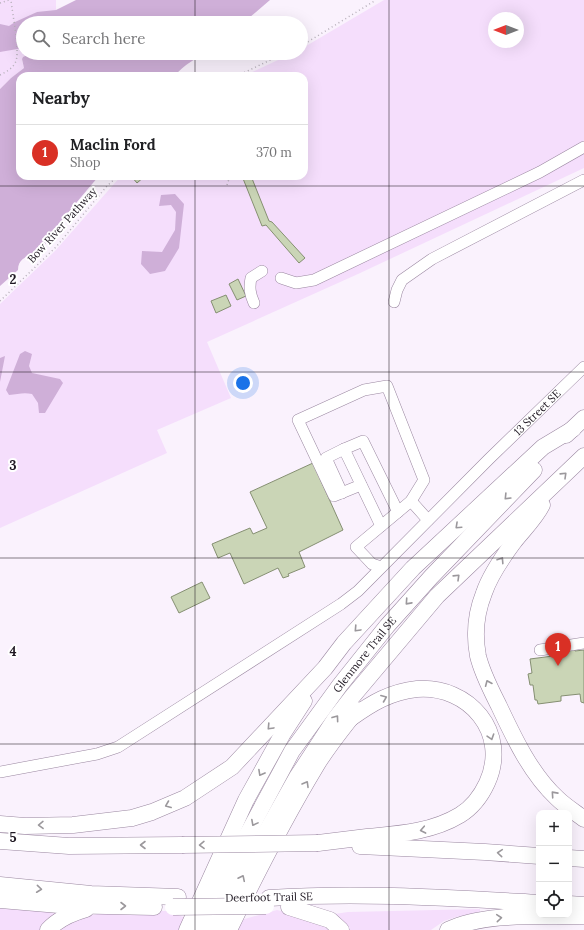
<!DOCTYPE html>
<meta charset="utf-8">
<style>
body{margin:0;font-family:Lora,serif;background:#f6f6f6;color:#202124}
.controls{position:absolute;right:12px;bottom:12px;display:grid;overflow:hidden;border-radius:8px;box-shadow:0 4px 16px #0002}
.controls button{width:36px;height:36px;display:grid;place-items:center;padding:0;border:0;border-bottom:1px solid #e0e0e0;background:#fff;color:#202124;font:20px sans-serif}
.compass{position:absolute;left:488px;top:12px;width:36px;height:36px;border-radius:50%;background:#fff;box-shadow:0 4px 16px #0002;rotate:270deg}
.you{position:absolute;left:243px;top:383px;width:14px;height:14px;margin:-10px;border:3px solid #fff;border-radius:50%;background:#1a73e8;box-shadow:0 0 0 6px #1a73e833}
.badge{display:grid;place-items:center;width:26px;height:26px;border-radius:50%;background:#d93025;color:#fff;font-size:13px;font-weight:700}
.pin{position:absolute;translate:-50% -33px;filter:drop-shadow(0 1px 2px #0008)}
.pin::after{content:'';position:absolute;top:21px;width:14px;height:12px;background:inherit;clip-path:polygon(0 0,100% 0,50% 100%)}
.list{margin:0;padding:0;list-style:none}
h2{display:flex;justify-content:space-between;align-items:center;height:52px;margin:0;padding:0 16px;font-size:17px}
h2 small{font-size:13px;font-weight:400;color:#757577}
.list li{display:grid;grid-template-columns:26px 1fr auto;gap:12px;align-items:center;box-sizing:border-box;height:56px;padding:0 16px;border-top:1px solid #e0e0e0}
.list b{display:block;font-size:15px;white-space:nowrap}
.list p{margin:0;font-size:13px;white-space:nowrap;color:#757577}
.list em{font-size:13px;font-style:normal;color:#757577}
.icon{flex:none;width:22px;height:22px;fill:none;stroke:currentColor;stroke-width:2;stroke-linecap:round;stroke-linejoin:round}
.map{position:relative;flex:none;width:584px;height:930px;overflow:hidden}
.search{position:absolute;background:#fff;box-shadow:0 4px 16px #0002;left:16px;top:16px;width:292px;height:44px;display:flex;align-items:center;gap:10px;box-sizing:border-box;padding:0 14px;border-radius:22px;color:#757577;font-size:15px}
.panel{position:absolute;background:#fff;box-shadow:0 4px 16px #0002;left:16px;top:72px;width:292px;height:108px;border-radius:12px}
.map>svg:first-child{display:block}
.green{fill:#f5defc;fill-rule:evenodd}
.water{fill:#cfafd8}
.building{fill:#cad5b6;stroke:#858f72}
.lines{fill:none;stroke-linecap:round;stroke-linejoin:round}
.minor-casing{stroke:#9a87a0;stroke-width:12}
.highway-casing{stroke:#9a87a0;stroke-width:17}
.path{stroke:#b7b0ba;stroke-width:1.5;stroke-dasharray:1 3;stroke-linecap:butt}
.minor{stroke:#fff;stroke-width:11}
.highway{stroke:#fff;stroke-width:16}
.highway-bridge-casing{stroke:#9a87a0;stroke-width:17;stroke-linecap:butt}
.highway-bridge{stroke:#fff;stroke-width:16}
.oneway{stroke:#9b989c}
.grid{fill:none;stroke:#201923;stroke-width:1;stroke-opacity:0.55}
.labels{text-anchor:middle;dominant-baseline:central;stroke-width:4;stroke-linejoin:round;paint-order:stroke}
.street-label{font-size:11px;fill:#201923;stroke:#fff}
.grid-label{font-size:13px;text-anchor:middle;font-weight:bold;fill:#201923;stroke:#fff;stroke-width:4;stroke-linejoin:round;paint-order:stroke}
</style>
<div class="map">
<svg width="584" height="930" viewBox="0 0 584 930">
<rect width="100%" height="100%" fill="#faf2fd"/>
<path class="green" d="M0 0H56V10L23 23V53H32L23 57 22 60 24 68 11 78 0 89Z
M384 0H584V168L358 274 207 342 231 398 157 430 167 453 0 528V304L55 251 121 176H304V76H244L293 53H301V49ZM494 18H518V42H494Z
M0 906 58 912 43 930H0Z
M480 909V912L456 917 444 921 431 930H346L328 915 348 912Z
M277 910 302 916 315 920 329 930H234L241 920Z
M117 911H168L186 918 181 930H57C72 917 97 914 117 911Z"/>
<path class="water" d="M76 0H270L243 23H23V48L0 52V24L9 26 15 22 37 12 56 10Z
M32 53H210C196 56 184 66 174 76H20V176H99C85 192 72 208 59 224 54 232 49 240 43 247 35 257 18 254 18 270L0 286V89L11 78 24 68 22 59 23 57Z
M175 194 184 204 179 248 165 271 150 274 141 264 142 251 162 252 175 230 176 212 171 205 159 206 161 195Z
M25 351 32 354 29 366 32 373 60 379 63 383 45 413H39L38 403 32 394C24 392 18 394 9 395L6 390 20 354Z
M5 356 0 382V358Z"/>
<path class="building" d="M131 176H145L137 183Z
M242 176H251L269 221 272 222 305 258 299 263 266 225 262 226Z
M238 279 246 296 237 300 229 284Z
M226 295 231 306 216 313 211 301Z
M313 463 343 530 299 552 305 567 288 574 289 576 283 578 278 568 244 584 230 553 218 558 212 544 250 528 253 534 267 528 250 492Z
M202 582 210 598 179 613 171 597Z
M574 641 575 651 584 650V703L581 702 580 694 561 696V701L538 704 537 700H535L533 685H530L528 674 532 673 530 659 553 656 551 645Z"/>
<g class="lines">
<g class="minor-casing">
<g id="minor">
<path d="M281 278 296 283 314 280 540 172 584 147"/>
<path d="M394 302 397 290 402 280 432 259 584 180"/>
<path d="M254 303C250 294 249 288 251 278L262 271"/>
<path d="M344 449 363 441 398 512"/>
<path d="M361 485 334 496 298 420 364 390 387 386 424 480 411 501 356 547 372 564 381 567"/>
<path d="M342 493 326 458 344 449 381 526"/>
<path d="M411 501 428 520"/>
<path d="M540 650 584 643"/>
<path id="s1" d="M0 772 97 754 118 747 341 604 358 591 489 459 584 367"/>
</g>
</g>
<g class="highway-casing">
<g id="highway">
<path d="M566 435 584 418"/>
<path d="M542 505C535 519 523 530 513 543 502 558 490 575 484 593 476 613 474 635 478 656 482 673 491 690 499 706 514 738 531 774 557 798 565 806 575 812 584 819"/>
<path d="M0 824 25 826 73 825 132 818 152 812 185 798 232 767 325 668 344 643 413 568 543 447 573 429"/>
<path d="M0 841 69 846 182 845"/>
<path d="M318 843C334 841 350 839 367 837 399 834 432 832 460 815 473 807 481 796 487 783 510 733 469 685 417 689 390 692 372 703 351 718"/>
<path d="M360 846 485 852 539 856"/>
<path d="M569 858 584 859"/>
<path d="M0 885 91 894 178 897"/>
<path d="M269 898C359 892 449 898 539 903"/>
<path d="M0 900 59 905 154 907"/>
<path d="M569 904 584 905"/>
<path d="M289 907 330 920 341 930"/>
<path d="M48 930C58 919 72 913 86 909"/>
<path d="M187 930 246 800 282 735 304 701"/>
<path id="s2" d="M200 930 241 846 292 751 340 685 387 626 431 577 534 470"/>
<path d="M216 930 257 848 297 777 335 719 352 697 437 596 584 456"/>
<path d="M229 930C256 874 284 819 316 766 328 746 343 728 357 710"/>
<path d="M448 930C485 912 542 917 584 916"/>
</g>
</g>
<path class="path" d="M0 3 9 0
M301 46 376 0
M0 75C6 72 12 69 15 63 21 55 12 12 11 0
M237 76 285 53
M227 185 230 176
M0 301 56 247 107 186 118 176"/>
<use href="#minor" class="minor"/>
<use href="#highway" class="highway"/>
<g class="highway-bridge-casing">
<path id="highway-bridge" d="M182 845 318 843
M173 907 266 906"/>
</g>
<use href="#highway-bridge" class="highway-bridge"/>
</g>
<defs><path id="oneway-chevron" d="M-2-3.5L2.5 0L-2 3.5" fill="none" stroke-width="1.6" stroke-linecap="round" stroke-linejoin="round"/></defs>
<g class="oneway">
<use href="#oneway-chevron" transform="translate(564 475) rotate(-44)"/>
<use href="#oneway-chevron" transform="translate(507 497) rotate(134)"/>
<use href="#oneway-chevron" transform="translate(458 526) rotate(137)"/>
<use href="#oneway-chevron" transform="translate(501 560) rotate(-57)"/>
<use href="#oneway-chevron" transform="translate(457 577) rotate(-44)"/>
<use href="#oneway-chevron" transform="translate(408 602) rotate(132)"/>
<use href="#oneway-chevron" transform="translate(357 629) rotate(133)"/>
<use href="#oneway-chevron" transform="translate(488 683) rotate(-113)"/>
<use href="#oneway-chevron" transform="translate(384 698) rotate(-22)"/>
<use href="#oneway-chevron" transform="translate(336 718) rotate(-54)"/>
<use href="#oneway-chevron" transform="translate(270 727) rotate(133)"/>
<use href="#oneway-chevron" transform="translate(491 737) rotate(72)"/>
<use href="#oneway-chevron" transform="translate(261 773) rotate(119)"/>
<use href="#oneway-chevron" transform="translate(306 784) rotate(-60)"/>
<use href="#oneway-chevron" transform="translate(554 794) rotate(-132)"/>
<use href="#oneway-chevron" transform="translate(168 805) rotate(158)"/>
<use href="#oneway-chevron" transform="translate(254 823) rotate(118)"/>
<use href="#oneway-chevron" transform="translate(41 825) rotate(179)"/>
<use href="#oneway-chevron" transform="translate(423 830) rotate(169)"/>
<use href="#oneway-chevron" transform="translate(143 845) rotate(180)"/>
<use href="#oneway-chevron" transform="translate(202 845) rotate(179)"/>
<use href="#oneway-chevron" transform="translate(500 853) rotate(-175)"/>
<use href="#oneway-chevron" transform="translate(242 878) rotate(-64)"/>
<use href="#oneway-chevron" transform="translate(39 889) rotate(6)"/>
<use href="#oneway-chevron" transform="translate(123 906)"/>
<use href="#oneway-chevron" transform="translate(499 918) rotate(-5)"/>
</g>
<path class="grid" d="M195 0V23M389 0V930M195 53V76M195 176V930M0 186H584M0 372H584M0 558H584M0 744H584"/>
<g class="labels">
<g class="street-label">
<text transform="translate(62 225) rotate(-48)">Bow River Pathway</text>
<text stroke="none"><textPath href="#s1" startOffset="660">13 Street SE</textPath></text>
<text stroke="none"><textPath href="#s2" startOffset="322">Glenmore Trail SE</textPath></text>
<text transform="translate(269 897) rotate(-1)">Deerfoot Trail SE</text>
</g>
</g>
<g class="grid-label">
<text x="13" y="284">2</text>
<text x="13" y="470">3</text>
<text x="13" y="656">4</text>
<text x="13" y="842">5</text>
</g>
</svg>
<div class="controls">
<button>+</button>
<button>−</button>
<button><svg class="icon" aria-label="locate" viewBox="0 0 24 24"><circle cx="12" cy="12" r="6"/><path d="M12 2v4M12 18v4M2 12h4M18 12h4"/></svg></button>
</div>
<svg class="compass" viewBox="-18 -18 36 36"><path d="M0-13l5 13h-10z" fill="#e53935"/><path d="M0 13l5-13h-10z" fill="#757577"/></svg>
<div class="you"></div>
<div class="pin badge" style="left:558px;top:666px">1</div>
<div class="search"><svg class="icon" aria-label="search" viewBox="0 0 24 24"><circle cx="10" cy="10" r="6"/><path d="M15 15l6 6"/></svg>Search here</div>
<section class="panel">
<h2>Nearby<small></small></h2>
<ul class="list">
<li><span class="badge">1</span><div><b>Maclin Ford</b><p>Shop</p></div><em>370 m</em></li>
</ul>
</section>
</div>
